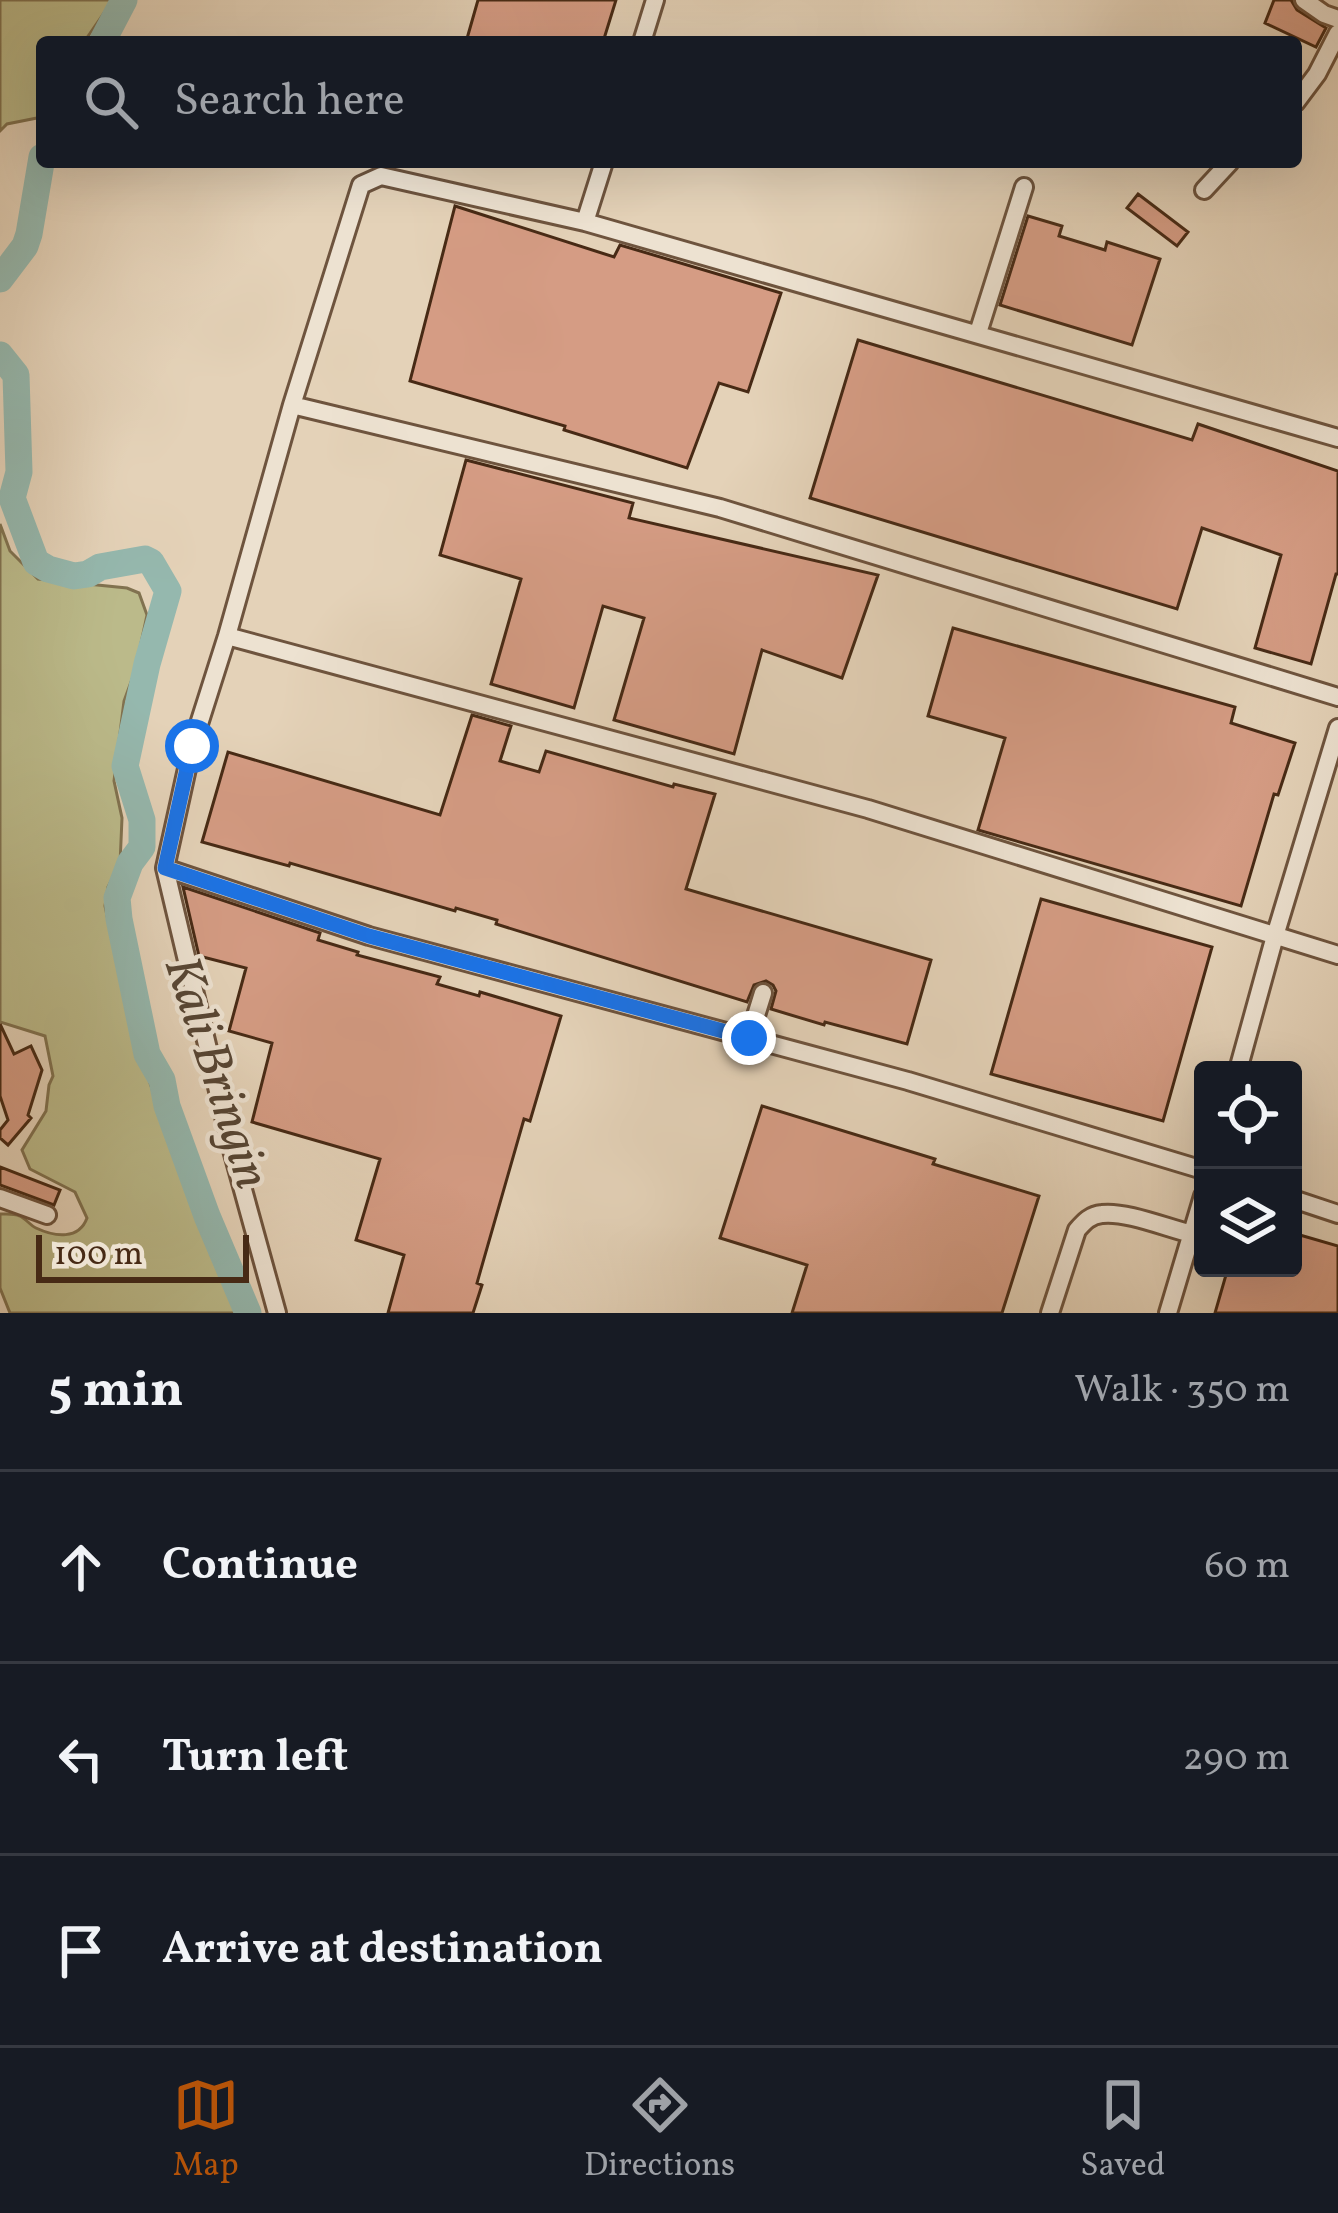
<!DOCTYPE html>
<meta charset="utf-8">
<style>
body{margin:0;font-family:Vollkorn,serif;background:#20242c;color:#f1f3f6}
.controls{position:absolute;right:36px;bottom:36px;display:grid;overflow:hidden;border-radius:12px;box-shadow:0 12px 48px #0002}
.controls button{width:108px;height:108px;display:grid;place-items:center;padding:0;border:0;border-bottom:3px solid #363941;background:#171b24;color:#f1f3f6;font:60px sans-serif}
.scale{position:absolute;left:36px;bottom:30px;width:213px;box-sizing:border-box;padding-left:12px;border:6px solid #472a15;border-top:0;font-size:33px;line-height:42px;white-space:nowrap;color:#472a15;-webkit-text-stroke:9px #ede2d1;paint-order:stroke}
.stop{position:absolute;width:36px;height:36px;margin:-27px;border:9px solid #1a73e8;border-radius:50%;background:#fff}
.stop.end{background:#1a73e8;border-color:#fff;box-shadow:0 3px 12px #0008}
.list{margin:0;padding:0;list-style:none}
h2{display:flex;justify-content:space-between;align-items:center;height:156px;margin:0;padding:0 48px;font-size:51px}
h2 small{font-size:39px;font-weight:400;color:#9ea1a6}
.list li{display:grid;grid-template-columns:78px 1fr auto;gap:36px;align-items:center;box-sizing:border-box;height:192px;padding:0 48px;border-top:3px solid #363941}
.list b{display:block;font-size:45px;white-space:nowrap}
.list em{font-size:39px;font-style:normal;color:#9ea1a6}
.icon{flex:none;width:66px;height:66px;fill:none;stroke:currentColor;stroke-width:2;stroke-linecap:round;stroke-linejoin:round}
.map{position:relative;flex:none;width:1338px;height:1313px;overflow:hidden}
.search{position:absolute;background:#171b24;box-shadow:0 12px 48px #0002;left:36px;right:36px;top:36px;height:132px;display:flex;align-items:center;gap:30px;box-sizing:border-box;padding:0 42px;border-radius:12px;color:#9ea1a6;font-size:45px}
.sheet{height:732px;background:#171b24}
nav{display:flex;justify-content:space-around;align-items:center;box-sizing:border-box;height:168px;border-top:3px solid #363941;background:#171b24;font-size:33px;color:#9ea1a6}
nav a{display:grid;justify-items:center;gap:6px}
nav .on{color:#b45309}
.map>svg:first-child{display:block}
.green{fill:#bbba8a;stroke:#817250;stroke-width:3}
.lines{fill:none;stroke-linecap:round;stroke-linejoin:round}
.river{stroke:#95b8ae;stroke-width:27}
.building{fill:#d59c84;stroke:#472a15;stroke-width:3}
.minor-casing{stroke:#6e543e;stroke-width:22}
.minor{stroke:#ede2d1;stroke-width:16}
.route{stroke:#1a73e8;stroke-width:15}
.labels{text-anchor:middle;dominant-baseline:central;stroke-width:9;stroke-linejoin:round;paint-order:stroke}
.water-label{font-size:51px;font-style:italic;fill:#574634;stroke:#ede2d1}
</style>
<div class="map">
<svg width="1338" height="1313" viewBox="0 0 1338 1313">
<rect width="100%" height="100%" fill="#e4d2b8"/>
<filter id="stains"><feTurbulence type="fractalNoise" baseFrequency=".00167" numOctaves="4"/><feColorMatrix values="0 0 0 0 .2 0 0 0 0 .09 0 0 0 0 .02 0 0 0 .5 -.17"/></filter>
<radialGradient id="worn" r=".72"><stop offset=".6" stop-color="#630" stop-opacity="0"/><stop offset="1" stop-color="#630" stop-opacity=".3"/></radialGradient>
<path class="green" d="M0 0H113L84 42H42V117L7 124 0 131Z
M0 524 10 551 38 579 127 588 139 593 147 615 135 671 124 701 114 781 122 818 120 864 108 887 105 906 112 939 130 993 145 1068 178 1166 204 1222 239 1313H10L0 1288V1214C7 1214 13 1213 20 1216 26 1219 30 1225 36 1228 55 1237 79 1240 87 1218L75 1192 30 1169 22 1150 46 1111 49 1085 53 1076 45 1036 0 1022Z"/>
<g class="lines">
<path class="river" d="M102 42 124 0
M0 279 25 246 29 234 42 157
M0 355 16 375 19 472 12 498 36 562 48 569 74 576 88 574 100 567 145 559 151 562 168 591 147 664 125 766 142 820V847L130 863 117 898 119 919 147 1054 162 1080 167 1106 207 1216 248 1313"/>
</g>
<path class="building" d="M478 0H616L603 42H466Z
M1274 0H1291L1297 10 1326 28 1316 47 1265 23Z
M1138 194 1188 232 1177 246 1127 208Z
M455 206 614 257 620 245 781 293 748 392 719 383 687 468 564 430 565 426 410 381Z
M1028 216 1062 226 1059 236 1105 250 1107 242 1160 259 1132 345 1000 305Z
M858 340 1192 440 1198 424 1338 471V574H1336L1311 664 1255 648 1281 555 1202 528 1177 609 810 498Z
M466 460 633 503 629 518 878 575 842 678 762 650 734 754 614 720 644 618 603 606 574 708 491 684 521 579 440 555Z
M953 628 1235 707 1231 723 1295 743 1278 795 1274 794 1241 906 978 830 1005 738 928 716Z
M472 715 511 726 500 761 539 772 546 751 673 787 674 784 715 794 686 889 931 960 907 1044 825 1022 824 1025 771 1009 776 991 773 985 766 981 754 985 747 1002 496 924 497 920 456 908 455 911 290 863 289 866 202 842 228 752 440 815Z
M183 887 320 933 318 940 358 952 357 955 440 977 437 984 479 996 480 992 561 1016 530 1121 524 1119 477 1283 482 1285 473 1313H388L404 1255 356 1240 380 1159 252 1122 272 1043 229 1031 246 968 199 956Z
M1041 899 1212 947 1163 1121 991 1074Z
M0 1024 14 1054 31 1046 42 1070 28 1115 31 1118 8 1145 0 1138V1130L8 1120 0 1096Z
M762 1106 935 1159 933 1164 1039 1196 1002 1313H792L807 1265 720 1238Z
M0 1167 60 1190 54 1205 0 1185Z
M1293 1233 1338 1246V1313H1215L1228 1268H1293Z"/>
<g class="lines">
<g class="minor-casing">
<path id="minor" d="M1304 0 1324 14 1338 19
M642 42 655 0
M1296 102 1317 74 1338 33
M1204 190 1230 162
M585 222 604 162
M978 333 1024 187
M292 405 720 508 1338 697
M227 636 868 809 1338 955
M165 868 232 1150 277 1313
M749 1038 763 993
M1238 1070 1275 936 1338 728
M1203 1170 908 1081 369 936 165 868 192 746 227 636 292 405 361 185 381 176 585 222 1338 438
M0 1198 47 1215
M1293 1199 1338 1214
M1050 1313 1077 1230C1084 1222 1090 1215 1102 1214 1126 1211 1167 1228 1192 1234
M1168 1313 1203 1196"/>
</g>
<use href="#minor" class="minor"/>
</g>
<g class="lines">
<path class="route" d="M192 746 165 868 369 936 749 1038"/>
</g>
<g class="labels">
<g class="water-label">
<text transform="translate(215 1073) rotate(72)">Kali Bringin</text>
</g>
</g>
<rect width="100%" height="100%" filter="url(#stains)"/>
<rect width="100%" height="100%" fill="url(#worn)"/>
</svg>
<div class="controls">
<button><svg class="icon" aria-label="locate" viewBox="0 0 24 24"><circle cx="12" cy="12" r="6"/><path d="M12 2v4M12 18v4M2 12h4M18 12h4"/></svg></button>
<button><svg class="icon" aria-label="layers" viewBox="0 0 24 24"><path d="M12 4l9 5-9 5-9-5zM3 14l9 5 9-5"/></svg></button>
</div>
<div class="scale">100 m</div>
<div class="stop" style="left:192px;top:746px"></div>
<div class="stop end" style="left:749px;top:1038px"></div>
<div class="search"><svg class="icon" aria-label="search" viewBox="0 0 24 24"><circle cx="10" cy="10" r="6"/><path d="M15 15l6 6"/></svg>Search here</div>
</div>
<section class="sheet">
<h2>5 min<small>Walk · 350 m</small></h2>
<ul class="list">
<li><svg class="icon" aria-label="ahead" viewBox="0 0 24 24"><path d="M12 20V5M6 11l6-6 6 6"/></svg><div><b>Continue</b></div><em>60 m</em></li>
<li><svg class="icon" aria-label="left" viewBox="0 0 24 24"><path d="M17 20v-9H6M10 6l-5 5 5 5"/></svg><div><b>Turn left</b></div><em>290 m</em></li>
<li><svg class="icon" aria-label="arrive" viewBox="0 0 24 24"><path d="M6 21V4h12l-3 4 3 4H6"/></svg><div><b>Arrive at destination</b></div></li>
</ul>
</section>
<nav>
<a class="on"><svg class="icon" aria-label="map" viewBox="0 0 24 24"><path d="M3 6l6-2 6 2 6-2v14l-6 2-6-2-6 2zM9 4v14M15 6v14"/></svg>Map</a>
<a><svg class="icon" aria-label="directions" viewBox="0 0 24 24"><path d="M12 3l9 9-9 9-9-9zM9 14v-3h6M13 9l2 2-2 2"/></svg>Directions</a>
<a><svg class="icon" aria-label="saved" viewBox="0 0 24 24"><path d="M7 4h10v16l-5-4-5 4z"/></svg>Saved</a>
</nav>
